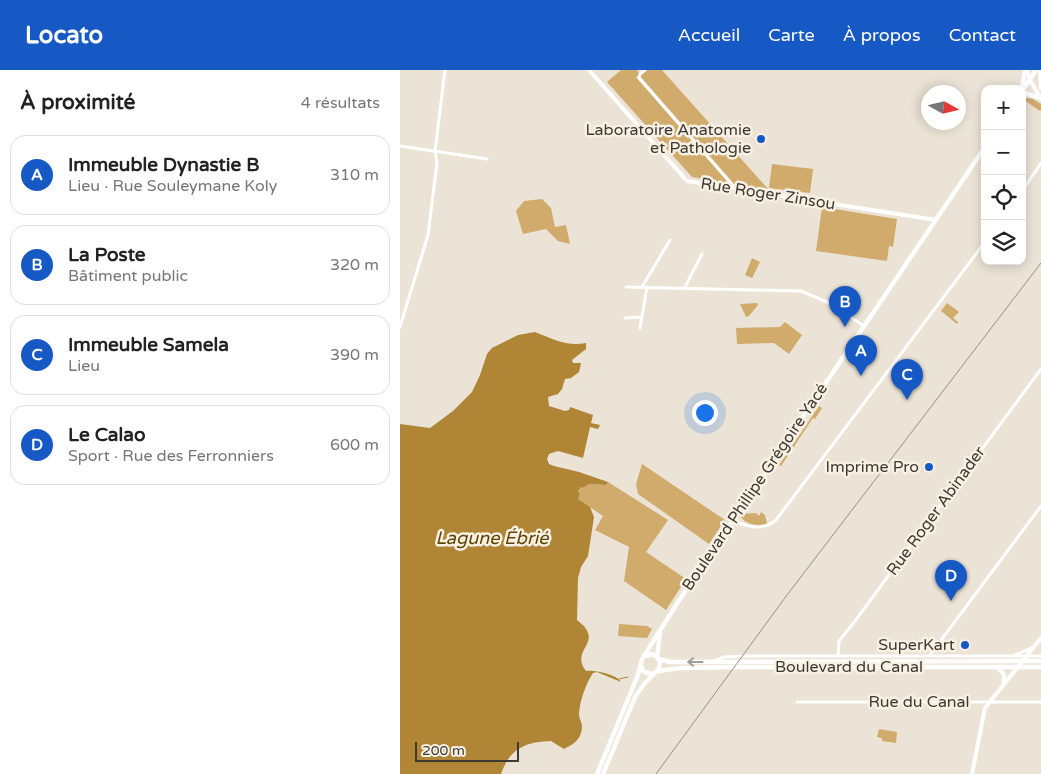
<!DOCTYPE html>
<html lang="fr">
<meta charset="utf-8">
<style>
body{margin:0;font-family:"Varela Round",sans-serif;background:#f6f6f6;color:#222}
.controls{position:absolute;right:15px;top:15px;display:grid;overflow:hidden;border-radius:10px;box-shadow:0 2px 12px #0003}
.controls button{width:45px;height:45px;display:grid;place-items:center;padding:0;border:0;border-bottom:1px solid #e0e0e0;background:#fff;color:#222;font:25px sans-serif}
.compass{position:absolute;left:521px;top:15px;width:45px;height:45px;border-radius:50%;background:#fff;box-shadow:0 2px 12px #0003;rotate:98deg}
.scale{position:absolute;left:15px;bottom:12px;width:104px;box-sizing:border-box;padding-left:5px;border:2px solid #3d3a34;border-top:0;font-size:14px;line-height:18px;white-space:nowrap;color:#3d3a34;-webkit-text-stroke:4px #f8f0e2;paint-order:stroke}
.you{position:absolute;left:304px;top:342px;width:18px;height:18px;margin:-12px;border:4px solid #fff;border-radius:50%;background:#1a73e8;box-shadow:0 0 0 8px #1a73e833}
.badge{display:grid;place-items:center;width:32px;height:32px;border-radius:50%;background:#1759c4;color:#fff;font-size:16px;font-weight:700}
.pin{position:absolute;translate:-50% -41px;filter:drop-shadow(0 1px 2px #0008)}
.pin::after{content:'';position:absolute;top:26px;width:18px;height:15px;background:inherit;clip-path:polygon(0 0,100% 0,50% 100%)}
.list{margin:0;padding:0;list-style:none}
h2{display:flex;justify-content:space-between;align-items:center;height:65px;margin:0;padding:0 20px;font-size:21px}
h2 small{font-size:16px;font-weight:400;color:#767676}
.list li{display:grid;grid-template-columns:32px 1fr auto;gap:15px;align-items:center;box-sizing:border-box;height:80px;margin:0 10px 10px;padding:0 10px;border:1px solid #e0e0e0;border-radius:15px}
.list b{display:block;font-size:19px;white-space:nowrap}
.list p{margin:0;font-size:16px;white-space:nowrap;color:#767676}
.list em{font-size:16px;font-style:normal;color:#767676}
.icon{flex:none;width:28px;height:28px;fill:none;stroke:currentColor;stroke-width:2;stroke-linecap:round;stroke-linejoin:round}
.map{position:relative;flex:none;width:641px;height:704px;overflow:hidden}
header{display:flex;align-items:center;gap:30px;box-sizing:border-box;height:70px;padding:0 25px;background:#1759c4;color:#fff}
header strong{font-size:24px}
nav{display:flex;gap:28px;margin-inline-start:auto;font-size:18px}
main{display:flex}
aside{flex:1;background:#fff}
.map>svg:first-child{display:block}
.green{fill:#d0ab6c}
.water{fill:#b08536}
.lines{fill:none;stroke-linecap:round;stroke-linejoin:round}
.stream{stroke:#b08536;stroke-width:1}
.minor{stroke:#fff;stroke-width:3}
.tertiary{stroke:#fff;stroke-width:4}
.secondary{stroke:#fff;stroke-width:4.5}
.rail{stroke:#959086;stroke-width:1}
.oneway{stroke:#9e9c9a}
.poi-dot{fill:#1759c4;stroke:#f8f0e2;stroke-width:2}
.labels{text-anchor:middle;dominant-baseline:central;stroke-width:5;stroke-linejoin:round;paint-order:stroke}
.poi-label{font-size:16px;fill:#3d3a34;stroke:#f8f0e2;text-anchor:end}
.street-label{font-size:16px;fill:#3d3a34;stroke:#f8f0e2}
.water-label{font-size:18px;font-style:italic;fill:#604301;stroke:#f8f0e2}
</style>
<header>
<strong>Locato</strong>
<nav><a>Accueil</a><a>Carte</a><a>À propos</a><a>Contact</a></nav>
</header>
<main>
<aside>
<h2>À proximité<small>4 résultats</small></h2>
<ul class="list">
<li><span class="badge">A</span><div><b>Immeuble Dynastie B</b><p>Lieu · Rue Souleymane Koly</p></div><em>310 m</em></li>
<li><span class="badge">B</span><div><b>La Poste</b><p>Bâtiment public</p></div><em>320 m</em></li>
<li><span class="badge">C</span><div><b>Immeuble Samela</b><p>Lieu</p></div><em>390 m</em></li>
<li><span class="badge">D</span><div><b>Le Calao</b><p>Sport · Rue des Ferronniers</p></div><em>600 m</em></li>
</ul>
</aside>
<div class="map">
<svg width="641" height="704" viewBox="0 0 641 704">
<rect width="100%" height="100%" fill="#ebe3d5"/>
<path class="green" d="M221 0H237L240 4 236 7 329 113 292 107 207 12Z
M247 0H262L368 119 334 114 240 6Z
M627 28 633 29 641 34V40L640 41 624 30Z
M372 94 413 99 410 123 369 118Z
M142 129 151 138 155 157 166 155 170 174 158 171 146 159 123 164 116 141 124 131Z
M422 137 497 149 493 177 489 176 487 191 416 181Z
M352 188 360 192 352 208 345 205Z
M357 233 358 235 349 246 346 247 340 234Z
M547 233 559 242 553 248 558 252 557 254 541 241Z
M385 252 402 265 389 284 374 273 337 274 336 258 380 257Z
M419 336 422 338 415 349 413 348 381 396 379 395Z
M242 394 325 450 309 474 238 424 236 414Z
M208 412 268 450 246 482 286 509 266 540 224 511 229 477 195 460 203 446 178 429 180 424 178 421 181 417 183 418 189 414 206 415Z
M361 442 365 445 367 454C357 456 347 455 341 447L342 444 356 443 359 446Z
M219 554 247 556 252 559 247 568 218 566Z
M479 659 497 662 496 673 482 671V668L477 667Z"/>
<path class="water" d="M135 262C153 269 167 277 186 273V279L172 290 173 293H181L179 302 171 308 165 309 162 319 158 324 148 327 149 336 165 341 169 340 170 337 193 345 191 353 200 355 198 359 190 357 183 388 158 381 149 384 147 389 149 394 154 396 179 402 208 412 206 415 189 414 183 418 181 417 178 421 180 424 178 429 190 437 194 447 188 486 181 497 178 508 177 550C180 553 184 555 186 559 197 575 171 582 186 601 195 600 216 604 221 612L197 602 193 603C186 613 179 633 179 645 179 649 182 652 182 656 182 669 174 674 164 679L151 671C126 672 110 678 101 704H0V354L30 358 53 341 72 322 80 305 87 284 92 278 118 265Z"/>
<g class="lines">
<path class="stream" d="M219 609 228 607"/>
<path class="minor" d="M245 0 240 4 239 8 335 118
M0 76 87 89
M622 121 641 93
M226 217 401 221 427 232 464 256
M242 217 270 170
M284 219 302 184
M225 248 242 247
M0 257 28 165 37 93 35 81 45 0
M240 258 247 217
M333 451C348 456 361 462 376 450L585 172
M530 585 641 436
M615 585 634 577
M438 586 439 571 455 551 641 299
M314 591 324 587 344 586H641
M397 632H641"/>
<path class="tertiary" d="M189 0 287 111 536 150
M627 0 630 10 641 29
M640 0 641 19
M572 704 585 638 641 568"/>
<path class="secondary" d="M622 18 625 0
M622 21 636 0
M622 22 640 28
M257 587 260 563
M259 589 270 592 641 591
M241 596 244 602 253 604
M598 597 604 605V614
M258 601 281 598 335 597H641
M197 704 238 605 242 589 280 529 585 77
M203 704 236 625 245 613 259 599 260 592 257 587 252 584 246 586"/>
<path class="rail" d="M256 704 387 525 641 193"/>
</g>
<defs><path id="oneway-shaft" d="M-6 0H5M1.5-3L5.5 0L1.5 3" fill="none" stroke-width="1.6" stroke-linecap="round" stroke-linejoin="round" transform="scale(1.25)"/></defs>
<use class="oneway" href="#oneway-shaft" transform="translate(295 592) rotate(180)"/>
<g class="poi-dot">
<circle cx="361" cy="69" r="5"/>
<circle cx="529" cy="397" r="5"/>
<circle cx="565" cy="575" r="5"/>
</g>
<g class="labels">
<g class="poi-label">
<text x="351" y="60">Laboratoire Anatomie<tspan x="351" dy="18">et Pathologie</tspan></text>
<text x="519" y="397">Imprime Pro</text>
<text x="555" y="575">SuperKart</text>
</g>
<g class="street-label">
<text transform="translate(368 124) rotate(9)">Rue Roger Zinsou</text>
<text transform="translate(355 417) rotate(-56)">Boulevard Phillipe Grégoire Yacé</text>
<text transform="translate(536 441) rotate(-54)">Rue Roger Abinader</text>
<text x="449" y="597">Boulevard du Canal</text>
<text x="519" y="632">Rue du Canal</text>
</g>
<g class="water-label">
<text x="92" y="468">Lagune Ébrié</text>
</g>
</g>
</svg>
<div class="controls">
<button>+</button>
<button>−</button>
<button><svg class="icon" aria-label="locate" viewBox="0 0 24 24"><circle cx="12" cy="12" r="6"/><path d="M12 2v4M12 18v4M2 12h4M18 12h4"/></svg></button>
<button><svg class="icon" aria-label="layers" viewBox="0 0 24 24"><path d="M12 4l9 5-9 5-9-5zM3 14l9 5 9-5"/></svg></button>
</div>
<svg class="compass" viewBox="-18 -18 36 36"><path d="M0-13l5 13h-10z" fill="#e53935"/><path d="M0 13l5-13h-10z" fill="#767676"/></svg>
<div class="scale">200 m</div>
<div class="you"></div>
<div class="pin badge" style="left:461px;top:306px">A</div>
<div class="pin badge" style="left:445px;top:257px">B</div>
<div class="pin badge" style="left:507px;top:330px">C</div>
<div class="pin badge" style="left:551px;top:531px">D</div>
</div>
</main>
